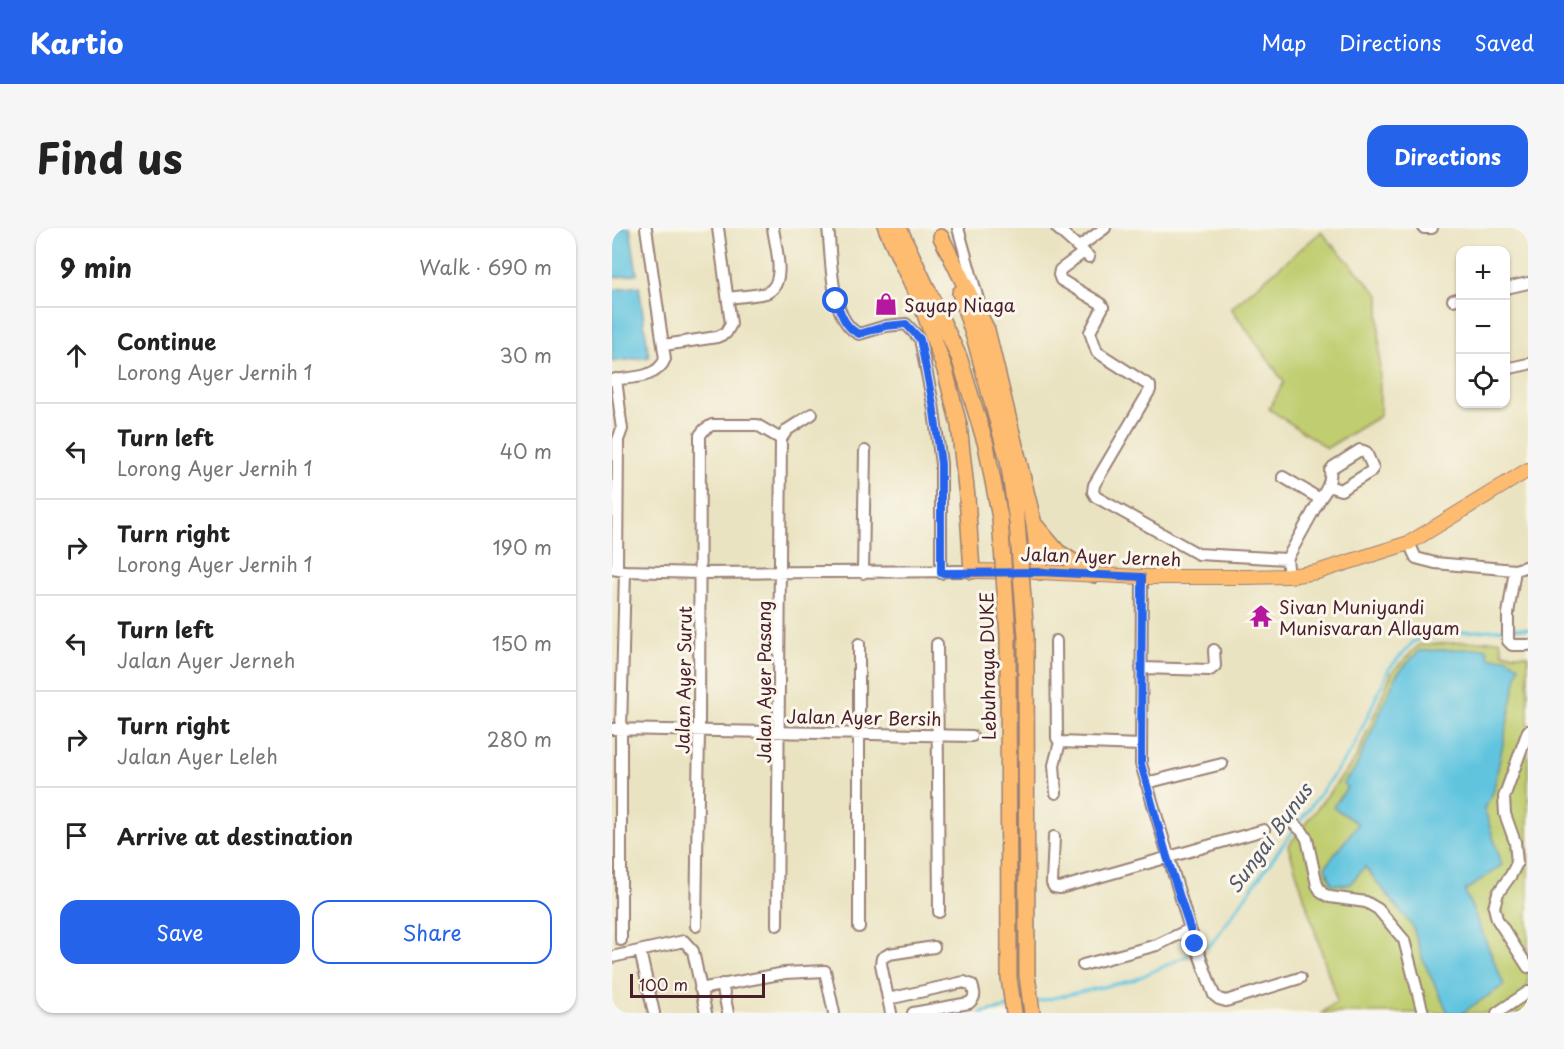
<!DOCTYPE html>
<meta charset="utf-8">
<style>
body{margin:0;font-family:"Playpen Sans",sans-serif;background:#f6f6f6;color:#222}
.controls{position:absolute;right:18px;top:18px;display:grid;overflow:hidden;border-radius:12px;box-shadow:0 2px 4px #0004}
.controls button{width:54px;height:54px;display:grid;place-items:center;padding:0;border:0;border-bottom:2px solid #e0e0e0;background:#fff;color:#222;font:30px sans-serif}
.scale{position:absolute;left:18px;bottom:15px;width:135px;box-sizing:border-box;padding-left:6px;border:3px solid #4a1f2b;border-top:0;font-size:16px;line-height:21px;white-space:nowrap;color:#4a1f2b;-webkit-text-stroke:4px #fbf7ec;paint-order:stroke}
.stop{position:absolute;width:18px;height:18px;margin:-14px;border:4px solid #2563eb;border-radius:50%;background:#fff}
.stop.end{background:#2563eb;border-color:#fff;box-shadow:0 2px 6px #0008}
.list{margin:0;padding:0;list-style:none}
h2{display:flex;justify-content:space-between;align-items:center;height:78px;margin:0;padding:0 24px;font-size:26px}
h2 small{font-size:20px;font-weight:400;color:#767676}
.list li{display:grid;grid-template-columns:39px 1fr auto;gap:18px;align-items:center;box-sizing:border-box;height:96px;padding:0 24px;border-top:2px solid #e0e0e0}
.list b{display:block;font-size:22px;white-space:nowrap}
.list p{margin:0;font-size:20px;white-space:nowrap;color:#767676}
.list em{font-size:20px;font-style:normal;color:#767676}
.actions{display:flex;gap:12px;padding:18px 24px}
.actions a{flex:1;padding:14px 0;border:2px solid #2563eb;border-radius:18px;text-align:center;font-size:21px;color:#2563eb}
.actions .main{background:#2563eb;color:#fff}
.icon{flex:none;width:33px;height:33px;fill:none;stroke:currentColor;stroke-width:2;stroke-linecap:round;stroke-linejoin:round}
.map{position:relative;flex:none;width:916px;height:785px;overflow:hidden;border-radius:18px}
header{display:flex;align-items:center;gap:36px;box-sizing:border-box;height:84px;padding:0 30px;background:#2563eb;color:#fff}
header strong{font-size:28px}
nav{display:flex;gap:33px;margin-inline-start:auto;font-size:21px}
.intro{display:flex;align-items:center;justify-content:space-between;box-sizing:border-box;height:144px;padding:0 36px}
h1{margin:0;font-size:42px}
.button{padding:15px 27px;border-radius:18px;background:#2563eb;color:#fff;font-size:21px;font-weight:700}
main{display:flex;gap:36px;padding:0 36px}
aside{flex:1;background:#fff;border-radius:18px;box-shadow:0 2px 4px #0004}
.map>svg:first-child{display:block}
.green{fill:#c0cd6f;stroke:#85764d;stroke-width:1.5}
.water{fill:#61c4df;stroke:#567285;stroke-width:1.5}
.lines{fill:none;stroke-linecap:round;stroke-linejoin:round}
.stream{stroke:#61c4df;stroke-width:3}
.minor-casing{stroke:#9a8176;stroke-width:14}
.major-casing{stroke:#9a8176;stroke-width:16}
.highway-casing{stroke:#9a8176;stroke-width:18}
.minor{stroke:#fff;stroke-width:10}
.major{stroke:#fdbc6f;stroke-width:14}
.highway{stroke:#fdbc6f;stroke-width:15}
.highway-bridge-casing{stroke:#9a8176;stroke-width:18;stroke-linecap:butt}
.highway-bridge{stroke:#fdbc6f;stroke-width:15}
.route{stroke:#2563eb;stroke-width:8}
.labels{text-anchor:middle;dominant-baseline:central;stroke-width:6;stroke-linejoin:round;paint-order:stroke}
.poi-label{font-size:18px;fill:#4a1f2b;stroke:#fbf7ec;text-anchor:start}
.street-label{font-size:18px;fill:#4a1f2b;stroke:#fbf7ec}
.water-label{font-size:20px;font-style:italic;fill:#52596a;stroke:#fbf7ec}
</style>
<header>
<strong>Kartio</strong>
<nav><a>Map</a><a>Directions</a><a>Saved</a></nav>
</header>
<div class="intro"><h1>Find us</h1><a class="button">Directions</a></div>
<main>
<aside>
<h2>9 min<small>Walk · 690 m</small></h2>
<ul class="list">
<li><svg class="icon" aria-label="ahead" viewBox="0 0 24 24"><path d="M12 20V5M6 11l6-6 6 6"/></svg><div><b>Continue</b><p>Lorong Ayer Jernih 1</p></div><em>30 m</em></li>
<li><svg class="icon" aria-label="left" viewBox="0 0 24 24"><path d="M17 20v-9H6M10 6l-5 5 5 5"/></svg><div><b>Turn left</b><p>Lorong Ayer Jernih 1</p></div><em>40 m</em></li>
<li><svg class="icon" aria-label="right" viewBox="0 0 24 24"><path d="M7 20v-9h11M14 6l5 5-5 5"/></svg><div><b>Turn right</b><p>Lorong Ayer Jernih 1</p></div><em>190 m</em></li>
<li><svg class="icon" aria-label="left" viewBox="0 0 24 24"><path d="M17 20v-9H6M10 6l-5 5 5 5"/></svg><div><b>Turn left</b><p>Jalan Ayer Jerneh</p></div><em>150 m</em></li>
<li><svg class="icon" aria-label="right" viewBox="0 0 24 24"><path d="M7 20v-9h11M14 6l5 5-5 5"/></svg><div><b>Turn right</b><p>Jalan Ayer Leleh</p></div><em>280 m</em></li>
<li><svg class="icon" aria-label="arrive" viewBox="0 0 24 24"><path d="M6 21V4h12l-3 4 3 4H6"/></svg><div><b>Arrive at destination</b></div></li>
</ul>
<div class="actions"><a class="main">Save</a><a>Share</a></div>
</aside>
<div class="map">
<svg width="916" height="785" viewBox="0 0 916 785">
<rect width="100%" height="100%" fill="#fbf7ec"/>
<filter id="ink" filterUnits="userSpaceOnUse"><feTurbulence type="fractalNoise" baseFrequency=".0167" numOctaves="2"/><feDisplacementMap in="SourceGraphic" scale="12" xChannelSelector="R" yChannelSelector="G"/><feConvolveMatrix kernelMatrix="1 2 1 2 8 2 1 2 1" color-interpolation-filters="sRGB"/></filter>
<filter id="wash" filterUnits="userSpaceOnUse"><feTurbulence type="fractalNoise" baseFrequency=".008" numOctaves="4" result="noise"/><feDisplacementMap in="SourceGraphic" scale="24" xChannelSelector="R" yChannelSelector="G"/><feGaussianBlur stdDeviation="1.35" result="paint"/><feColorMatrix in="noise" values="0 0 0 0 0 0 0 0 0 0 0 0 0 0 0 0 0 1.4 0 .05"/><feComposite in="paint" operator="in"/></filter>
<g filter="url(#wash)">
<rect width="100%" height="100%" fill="#eae3c1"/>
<path class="green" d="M709 4 767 67 768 188 715 220 657 181 672 154 619 80Z
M888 412 891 425 916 427V785H710L725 773 676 618 744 530 780 444 807 417Z"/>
<path class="water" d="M0 0H18L25 46 0 50Z
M27 58 37 129 0 134V62Z
M875 420 877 430H896L907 438 881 565 872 580 890 637 853 663 892 757 850 785H836L811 732 801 699 753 639 737 657 720 656 713 639 746 596 721 579 735 560 731 555 743 541 785 446 807 423Z"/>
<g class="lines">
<path class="stream" d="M900 400 916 401
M588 721 599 716 741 520 777 441 802 413 839 405 893 401
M423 774 522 752 583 724
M369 785 397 779"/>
</g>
</g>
<g filter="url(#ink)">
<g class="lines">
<g class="minor-casing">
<path id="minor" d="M216 0C220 29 217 92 247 106L274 98 294 96 308 111 321 176 329 236V345
M346 0 367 75
M445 0 477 29
M812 0H820
M467 19 493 0
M472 24 448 42 447 47 449 52 488 75 491 79 478 104 485 124 538 158V162L482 257 481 264 484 269 586 326 675 331
M894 60 916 55
M116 70C128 68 142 68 154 65 176 57 163 17 161 0
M841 72 849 70
M52 117 105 109 114 105 119 96 106 0
M894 141 916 136
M4 151 8 183
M0 152C19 149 45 151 53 131L34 0
M671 249 708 271C714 263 720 253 718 243L721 239 748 222 754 224 761 240 758 244 729 262 716 258
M797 315 804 330 823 335 903 342 916 338
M0 341 13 343 88 345 360 343
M5 341 6 212 10 201 8 187
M903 342 896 386V413L900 417H916
M251 345 253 223
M677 348 675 331 708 271
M530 349 529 536 578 701 602 767 607 771 614 773 688 750
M325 416 327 684
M529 440 598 442 603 438 602 422
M0 501 360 508
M916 503 892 569 893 586 903 614 905 635 899 647 886 665 882 679 885 691 916 739
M448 514 529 517
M534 555 610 536
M444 565 442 537 448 514 445 510 444 413
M676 591 690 603 695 611 705 657 710 665 718 669 754 674 766 681 792 712 811 785
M442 609 440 655 442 659 448 660 652 602
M165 697 169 211
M84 698 87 502 88 207 93 201 100 197H145L169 211 175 202 200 186
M247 699V416
M9 712V501L13 343
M28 723 42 785
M0 729 72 713 81 723 94 785
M471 737 545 717 578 701
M110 756 116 785
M88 761 173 745 213 743 222 785
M276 771 352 754 360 757C363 766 364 769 357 775L301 785
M279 785 269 736 270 730 277 726 322 719
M885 785 916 764"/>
</g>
<g class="major-casing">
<path id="major" d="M360 343 428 344 530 349H633L677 348 705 344 797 315 916 242"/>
</g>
<g class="highway-casing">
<path id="highway" d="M274 0 311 81 333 142 347 197 355 269 360 343
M287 0 347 129 374 217 388 290
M329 9 375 102 422 296 428 344
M348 65 363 112 396 232 405 294
M424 298 446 324 483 347
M396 407 397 750 402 785
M414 408 415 747 420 785"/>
</g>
<use href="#minor" class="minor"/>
<use href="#major" class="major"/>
<use href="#highway" class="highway"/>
<g class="highway-bridge-casing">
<path id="highway-bridge" d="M388 290 396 407
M405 294 414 408"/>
</g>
<use href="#highway-bridge" class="highway-bridge"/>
</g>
</g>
<g class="lines" filter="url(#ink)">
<path class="route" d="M224 73C229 86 233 99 247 106L274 98 294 96 308 111 321 176 329 236V345L428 344 530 349 529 536 555 629 583 716"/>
</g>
<defs>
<g id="shop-bare" transform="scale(1.8)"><path d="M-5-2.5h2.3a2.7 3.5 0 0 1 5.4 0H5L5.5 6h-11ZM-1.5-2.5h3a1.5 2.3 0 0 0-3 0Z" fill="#b5179e" stroke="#fbf7ec" stroke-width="2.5" paint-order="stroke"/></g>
<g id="temple-bare" transform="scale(1.8)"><path d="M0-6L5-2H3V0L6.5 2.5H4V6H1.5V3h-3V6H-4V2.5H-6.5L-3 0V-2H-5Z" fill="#b5179e" stroke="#fbf7ec" stroke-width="2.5" paint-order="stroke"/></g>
</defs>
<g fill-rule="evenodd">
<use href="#shop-bare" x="274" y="76"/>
<use href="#temple-bare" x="649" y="388"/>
</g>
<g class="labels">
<g class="poi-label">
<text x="292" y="76">Sayap Niaga</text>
<text x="667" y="378">Sivan Muniyandi<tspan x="667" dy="21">Munisvaran Allayam</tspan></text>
</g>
<g class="street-label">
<text transform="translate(489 328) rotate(2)">Jalan Ayer Jerneh</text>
<text transform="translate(375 438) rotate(-91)">Lebuhraya DUKE</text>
<text transform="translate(71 452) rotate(-89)">Jalan Ayer Surut</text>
<text transform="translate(151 454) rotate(-90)">Jalan Ayer Pasang</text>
<text transform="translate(252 489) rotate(1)">Jalan Ayer Bersih</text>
</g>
<g class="water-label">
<text transform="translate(657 610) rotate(-54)">Sungai Bunus</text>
</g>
</g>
</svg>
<div class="controls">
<button>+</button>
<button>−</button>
<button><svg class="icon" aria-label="locate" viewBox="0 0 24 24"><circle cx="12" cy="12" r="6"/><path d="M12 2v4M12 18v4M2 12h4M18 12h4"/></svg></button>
</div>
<div class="scale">100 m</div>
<div class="stop" style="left:224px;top:73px"></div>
<div class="stop end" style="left:583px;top:716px"></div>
</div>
</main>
